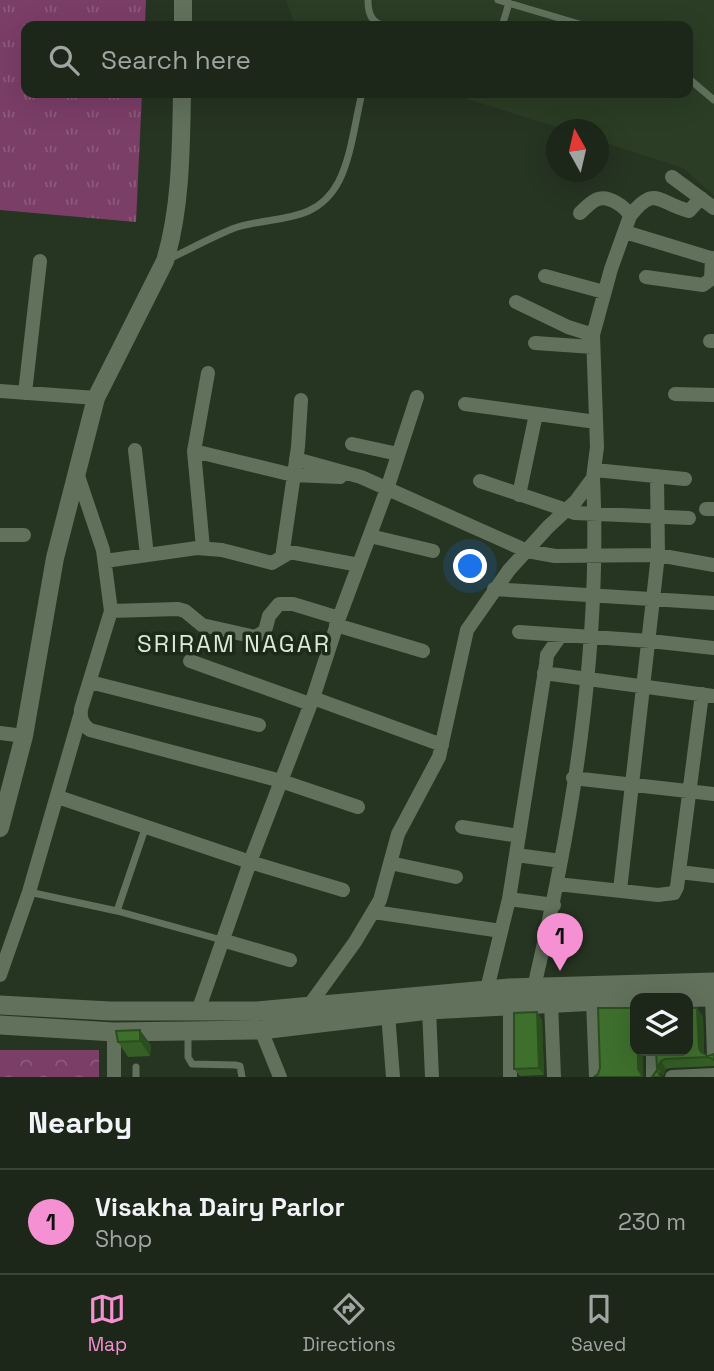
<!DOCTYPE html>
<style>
body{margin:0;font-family:"Space Grotesk",sans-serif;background:#293327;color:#f1f3f6}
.controls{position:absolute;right:21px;bottom:21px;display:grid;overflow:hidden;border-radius:14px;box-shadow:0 7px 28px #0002}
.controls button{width:63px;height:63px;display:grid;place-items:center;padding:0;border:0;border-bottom:2px solid #3a4439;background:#1c271a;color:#f1f3f6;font:35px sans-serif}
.compass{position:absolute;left:546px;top:119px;width:63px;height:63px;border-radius:50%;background:#1c271a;box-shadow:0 7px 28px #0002;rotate:352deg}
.you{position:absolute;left:471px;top:567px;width:24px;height:24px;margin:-18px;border:5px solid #fff;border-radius:50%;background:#1a73e8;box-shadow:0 0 0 10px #1a73e833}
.badge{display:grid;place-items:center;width:46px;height:46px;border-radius:50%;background:#f591d2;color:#111;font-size:23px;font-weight:700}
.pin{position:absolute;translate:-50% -58px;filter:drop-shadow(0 2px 4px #0008)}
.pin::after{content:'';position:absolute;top:37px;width:24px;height:21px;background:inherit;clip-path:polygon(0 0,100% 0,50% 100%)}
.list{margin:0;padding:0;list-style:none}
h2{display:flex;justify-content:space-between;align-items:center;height:91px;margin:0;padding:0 28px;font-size:30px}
h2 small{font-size:23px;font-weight:400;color:#a0a5a2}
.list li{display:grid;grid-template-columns:46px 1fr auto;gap:21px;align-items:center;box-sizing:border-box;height:105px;padding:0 28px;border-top:2px solid #3a4439}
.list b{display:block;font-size:26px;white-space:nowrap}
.list p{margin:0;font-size:23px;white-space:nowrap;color:#a0a5a2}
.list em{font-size:23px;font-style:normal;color:#a0a5a2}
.icon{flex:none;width:38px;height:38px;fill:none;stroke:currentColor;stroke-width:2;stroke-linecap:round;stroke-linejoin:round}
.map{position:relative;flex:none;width:714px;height:1077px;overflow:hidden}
.search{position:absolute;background:#1c271a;box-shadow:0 7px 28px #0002;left:21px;right:21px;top:21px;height:77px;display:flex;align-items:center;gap:18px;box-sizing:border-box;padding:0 24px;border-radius:14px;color:#a0a5a2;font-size:26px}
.sheet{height:196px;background:#1c271a}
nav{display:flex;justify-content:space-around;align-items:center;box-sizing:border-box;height:98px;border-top:2px solid #3a4439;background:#1c271a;font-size:19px;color:#a0a5a2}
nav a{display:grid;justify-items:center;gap:4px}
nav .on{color:#f591d2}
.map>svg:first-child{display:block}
.built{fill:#2b3d25}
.grass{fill:url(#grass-tufts)}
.park{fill:url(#park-crowns)}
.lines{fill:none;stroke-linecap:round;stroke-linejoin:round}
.service{stroke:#61715c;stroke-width:7}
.minor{stroke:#61715c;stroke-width:14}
.tertiary{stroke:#61715c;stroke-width:18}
.secondary{stroke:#61715c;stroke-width:19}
.wall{fill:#355f26}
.shaded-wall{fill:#2b4e1f}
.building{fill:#3e6f2c;stroke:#2b4e1f;stroke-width:2}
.labels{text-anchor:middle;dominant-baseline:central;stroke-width:7;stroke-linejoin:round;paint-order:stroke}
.neighbourhood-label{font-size:24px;letter-spacing:2px;fill:#dee7dc;stroke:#1c2a18}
</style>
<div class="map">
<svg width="714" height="1077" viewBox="0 0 714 1077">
<defs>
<pattern id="grass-tufts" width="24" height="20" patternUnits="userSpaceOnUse" patternTransform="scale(1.75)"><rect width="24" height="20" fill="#7b3e67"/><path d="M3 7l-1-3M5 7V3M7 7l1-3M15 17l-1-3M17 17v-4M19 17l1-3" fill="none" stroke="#8d5a7c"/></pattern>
<pattern id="park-crowns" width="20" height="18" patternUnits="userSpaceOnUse" patternTransform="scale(1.75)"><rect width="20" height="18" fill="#7b3e67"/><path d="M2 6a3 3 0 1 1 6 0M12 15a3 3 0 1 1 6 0" fill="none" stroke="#8d5a7c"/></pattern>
</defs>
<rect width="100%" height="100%" fill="#263422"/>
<path class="built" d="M286 0H714V196L683 168 599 141 598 130 563 129 449 93H688V26H295Z"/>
<path class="grass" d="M0 0H146L145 26H26V93H142L136 222 0 210Z"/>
<path class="park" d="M0 1050H99V1077H0Z"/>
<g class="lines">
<path class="service" d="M368 0C368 13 371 23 385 26
M498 0 586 26
M502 26 509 3
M688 78 714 100
M169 259C190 249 210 238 232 229 272 214 315 227 339 181 352 154 355 121 362 93
M29 892 117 911 222 940
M117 911 146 826
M188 1032V1057L192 1064 235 1065 240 1066 242 1077
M136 1077V1067"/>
<path class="minor" d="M672 177 714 208
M630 216C655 184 658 203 689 211L701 198
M625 232 714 259
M545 276 604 292
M646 277 703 285 711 279 712 258
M516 302 568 327 593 335
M710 341H714
M535 343 593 347
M0 391 96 398
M25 393 40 261
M675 394 714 395
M465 404 596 422
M352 444 398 454
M135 450 147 555
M194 451 293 475 340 477
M296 459 361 477 527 551 555 556 658 555 714 565
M595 470 685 479
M77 473 103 550 111 611 81 709C80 719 82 724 90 730L281 781 358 807
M480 481 575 513 689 518
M519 495 536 414
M706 509H714
M0 535H24
M370 536 433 551
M203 548 194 451 208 373
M282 557 298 447 301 400
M105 561 197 548 222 550 272 563 289 553H295L359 565
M494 589 714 603
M111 611 178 609 185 611 202 625 255 637 265 631 269 616 279 604H293L339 618
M336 625 423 651
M519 632 650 641 714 648
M190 661 310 704
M544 673 714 696
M90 682 259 725
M313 698 442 745
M0 733 24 736
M573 778 714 794
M58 797 250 862 198 1011
M462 827 519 836
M516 855 561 861
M390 863 456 877
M679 872 714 876
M557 884 658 895 674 893 677 887 702 694
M343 890 250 862 313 698 339 618 387 489 417 397
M620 890 658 555 657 476
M509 899 554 905
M374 912 501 931
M222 940 290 960
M0 975 29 892 80 716
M534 987C573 822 601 648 593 478
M487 989 509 899 546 664 547 655 561 635
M712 997 714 1055
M593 1001 596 1077
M551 1002 554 1077
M308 1007 355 942 380 900 398 834 439 757 467 630 509 570 548 527 576 501 593 478 597 447 593 335 611 269 630 216C627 210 624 207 617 203 600 193 593 200 580 213
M429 1010 432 1077
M388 1014 393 1077
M261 1030 280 1077
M653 1051V1077
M114 1077V1032
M510 1077V1004
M672 1077 714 1075"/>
<path class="tertiary" d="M183 26V0
M0 828 24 736 55 558 96 398 165 261C181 208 181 148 182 93"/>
<path class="secondary" d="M642 998 714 997
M0 1005 110 1011H257L509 988 714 982
M0 1025 114 1032 261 1030 429 1010 635 999"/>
</g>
<path class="wall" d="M537 1012 542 1020 544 1075 520 1076 514 1069Z
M703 1016 704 1055 708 1056 714 1055V1066L671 1068 666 1069 663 1076 656 1051Z
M116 1031 151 1045 150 1056 128 1057 118 1042Z"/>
<path class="shaded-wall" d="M697 1008 703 1016 704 1056 701 1052 699 1048Z
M537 1012 542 1020 544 1075 539 1068Z
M140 1030 151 1045 150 1056 140 1041Z
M638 1051H643V1077L638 1069Z
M661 1061 666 1069 663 1076 657 1068Z"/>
<path class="building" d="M598 1008H635V1051H638V1069L643 1077H594L598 1074 600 1068Z
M688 1008H697L699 1048 701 1052 708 1056 714 1054V1060L708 1057 665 1059 661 1061 657 1068 656 1051H688Z
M537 1012 539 1068 514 1069V1013Z
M140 1030V1041L118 1042 116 1031Z
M657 1070 661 1077H652Z"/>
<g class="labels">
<g class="neighbourhood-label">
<text x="234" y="643">SRIRAM NAGAR</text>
</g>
</g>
</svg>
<div class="controls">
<button><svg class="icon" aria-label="layers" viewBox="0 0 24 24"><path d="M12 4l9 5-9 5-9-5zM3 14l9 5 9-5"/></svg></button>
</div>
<svg class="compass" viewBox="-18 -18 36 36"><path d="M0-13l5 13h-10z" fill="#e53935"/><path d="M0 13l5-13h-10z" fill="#a0a5a2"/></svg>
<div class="you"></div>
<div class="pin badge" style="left:560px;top:971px">1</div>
<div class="search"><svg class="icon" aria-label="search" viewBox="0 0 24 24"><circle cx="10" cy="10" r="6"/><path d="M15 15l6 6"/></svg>Search here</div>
</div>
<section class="sheet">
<h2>Nearby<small></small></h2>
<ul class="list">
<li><span class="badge">1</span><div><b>Visakha Dairy Parlor</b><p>Shop</p></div><em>230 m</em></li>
</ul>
</section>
<nav>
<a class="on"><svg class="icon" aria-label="map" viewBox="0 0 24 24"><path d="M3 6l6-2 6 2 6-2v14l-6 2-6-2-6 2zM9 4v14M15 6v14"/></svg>Map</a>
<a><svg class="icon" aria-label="directions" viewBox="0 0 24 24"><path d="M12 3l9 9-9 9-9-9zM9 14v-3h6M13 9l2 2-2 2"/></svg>Directions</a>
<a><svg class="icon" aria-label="saved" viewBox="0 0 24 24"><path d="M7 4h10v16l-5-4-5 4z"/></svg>Saved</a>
</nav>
